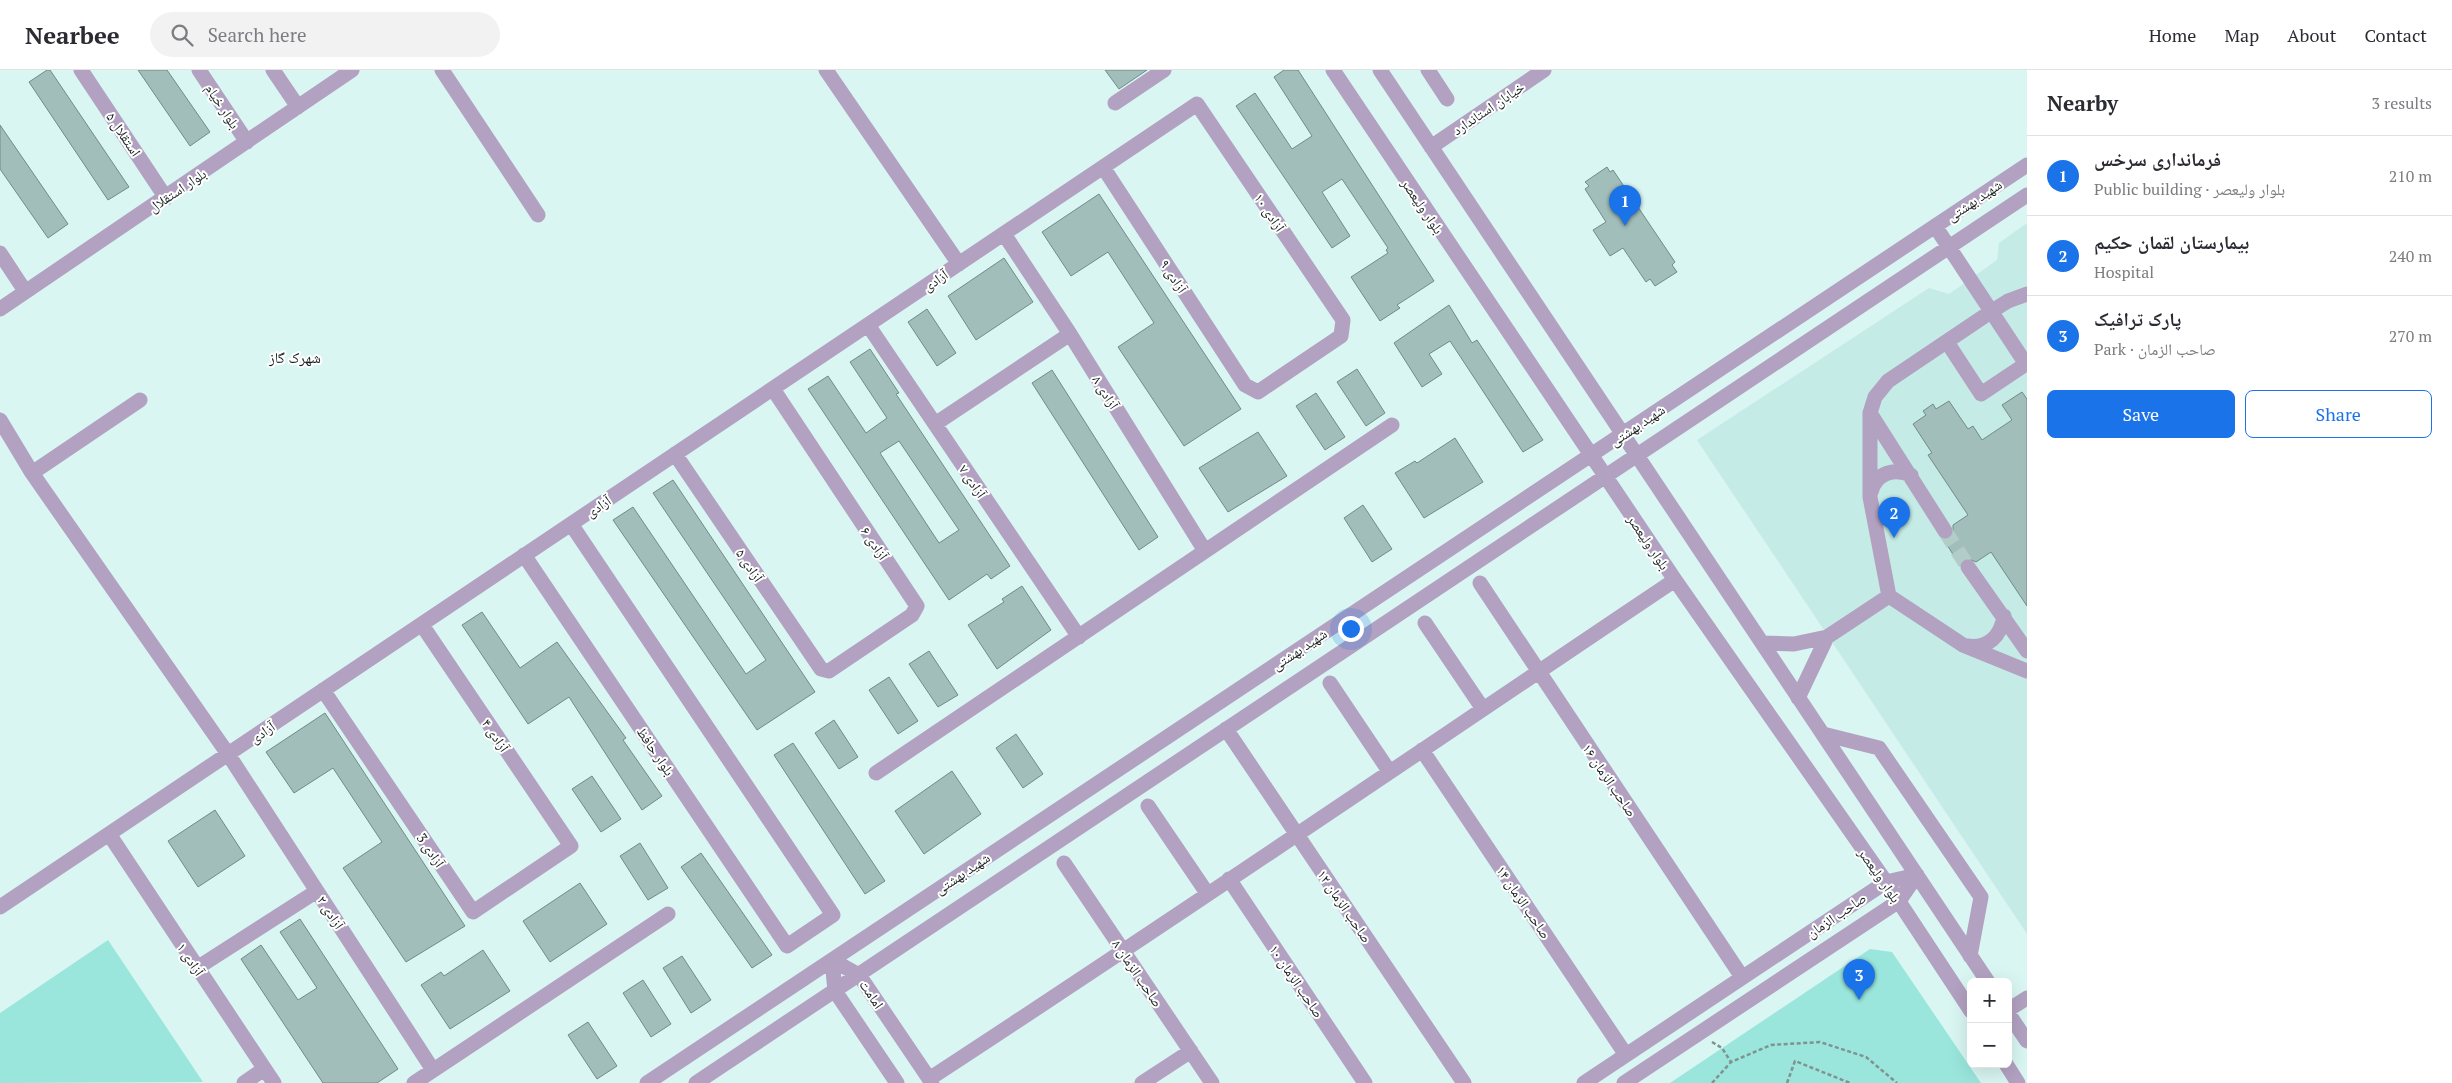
<!DOCTYPE html>
<meta charset="utf-8">
<style>
body{margin:0;font-family:"PT Serif","Noto Naskh Arabic",serif;background:#f2f2f3;color:#2b2b33}
.controls{position:absolute;right:15px;bottom:15px;display:grid;overflow:hidden;border-radius:8px;box-shadow:0 5px 20px #0002}
.controls button{width:45px;height:45px;display:grid;place-items:center;padding:0;border:0;border-bottom:1px solid #e1e1e2;background:#fff;color:#2b2b33;font:25px sans-serif}
.you{position:absolute;left:1350px;top:558px;width:18px;height:18px;margin:-12px;border:4px solid #fff;border-radius:50%;background:#1a73e8;box-shadow:0 0 0 8px #1a73e833}
.badge{display:grid;place-items:center;width:32px;height:32px;border-radius:50%;background:#1a73e8;color:#fff;font-size:16px;font-weight:700}
.pin{position:absolute;translate:-50% -41px;filter:drop-shadow(0 1px 2px #0008)}
.pin::after{content:'';position:absolute;top:26px;width:18px;height:15px;background:inherit;clip-path:polygon(0 0,100% 0,50% 100%)}
.list{margin:0;padding:0;list-style:none}
h2{display:flex;justify-content:space-between;align-items:center;height:65px;margin:0;padding:0 20px;font-size:21px}
h2 small{font-size:16px;font-weight:400;color:#7c7c81}
.list li{display:grid;grid-template-columns:32px 1fr auto;gap:15px;align-items:center;box-sizing:border-box;height:80px;padding:0 20px;border-top:1px solid #e1e1e2}
.list b{display:block;font-size:19px;white-space:nowrap}
.list p{margin:0;font-size:16px;white-space:nowrap;color:#7c7c81}
.list em{font-size:16px;font-style:normal;color:#7c7c81}
.actions{display:flex;gap:10px;padding:15px 20px}
.actions a{flex:1;padding:11px 0;border:1px solid #1a73e8;border-radius:8px;text-align:center;font-size:18px;color:#1a73e8}
.actions .main{background:#1a73e8;color:#fff}
.icon{flex:none;width:28px;height:28px;fill:none;stroke:currentColor;stroke-width:2;stroke-linecap:round;stroke-linejoin:round}
.map{position:relative;flex:none;width:2027px;height:1013px;overflow:hidden}
header{display:flex;align-items:center;gap:30px;box-sizing:border-box;height:70px;padding:0 25px;background:#fff;border-bottom:1px solid #e1e1e2}
header strong{font-size:24px}
nav{display:flex;gap:28px;margin-inline-start:auto;font-size:18px}
.search{width:350px;height:45px;background:#f2f2f3;display:flex;align-items:center;gap:12px;box-sizing:border-box;padding:0 18px;border-radius:28px;color:#7c7c81;font-size:19px}
main{display:flex}
aside{flex:1;background:#fff}
.map>svg:first-child{display:block}
.built{fill:#c5ebe6}
.green{fill:#9ae6dc}
.building{fill:#a2beba;stroke:#718b88;fill-rule:evenodd}
.lines{fill:none;stroke-linecap:round;stroke-linejoin:round}
.minor-tunnel{stroke:#b2ccc8;stroke-width:15;stroke-dasharray:15 8;stroke-linecap:butt}
.path{stroke:#7f9390;stroke-width:2.5;stroke-dasharray:4 2.5;stroke-linecap:butt}
.minor{stroke:#b2a1c1;stroke-width:15}
.labels{text-anchor:middle;dominant-baseline:central;stroke-width:4;stroke-linejoin:round;paint-order:stroke}
.street-label{font-size:14px;fill:#172220;stroke:#fff}
.neighbourhood-label{font-size:15px;fill:#172220;stroke:#fff}
</style>
<header>
<strong>Nearbee</strong>
<div class="search"><svg class="icon" aria-label="search" viewBox="0 0 24 24"><circle cx="10" cy="10" r="6"/><path d="M15 15l6 6"/></svg>Search here</div>
<nav><a>Home</a><a>Map</a><a>About</a><a>Contact</a></nav>
</header>
<main>
<div class="map">
<svg width="2027" height="1013" viewBox="0 0 2027 1013">
<rect width="100%" height="100%" fill="#d9f6f2"/>
<path class="built" d="M2027 153V864L1697 370 1929 218 1949 224 1997 190 1999 173Z"/>
<path class="green" d="M108 870 203 1012 0 1013V943Z
M1870 879 1892 882 1981 1013H1670Z"/>
<path class="building" d="M47 0H50L129 117 108 130 29 12Z
M138 0H167L210 62 190 76Z
M1105 0H1147L1119 19Z
M1284 0H1298L1434 211 1397 235 1400 238 1380 251 1351 207 1388 183 1386 180 1388 178 1342 109 1322 122 1350 166 1332 178 1236 36 1255 23 1292 79 1312 66 1274 7Z
M0 55 68 154 48 168 0 99Z
M1607 97 1610 102 1613 100 1675 192 1672 195 1677 202 1655 216 1650 209 1646 212 1623 178 1610 186 1593 160 1606 152 1585 119 1589 116 1585 112Z
M1099 124 1241 339 1184 376 1118 277 1154 253 1108 182 1071 206 1042 162Z
M1004 188 1033 232 976 270 948 226Z
M1449 235 1472 273 1477 270 1543 370 1523 382 1450 271 1429 284 1442 304 1422 317 1394 273Z
M927 239 956 283 937 296 908 252Z
M870 279 899 323 896 324 1010 496 991 509 987 504 949 530 808 319 828 306 866 363 887 348 850 292ZM899 371 959 460 939 473 880 383Z
M1357 299 1385 343 1366 356 1337 312Z
M1052 300 1158 467 1139 480 1032 313Z
M2022 322 2027 329V536L1991 482 1976 492 1967 488 1959 494 1944 470 1953 466V455L1968 445 1928 385 1932 383 1913 354 1926 345 1923 341 1933 334 1936 339 1949 331 1968 359 1973 356 1982 370 2012 350 2002 335Z
M1316 323 1345 367 1325 380 1296 336Z
M1258 362 1287 406 1228 442 1199 398Z
M1455 368 1483 412 1424 448 1395 403 1415 391 1417 393Z
M673 410 815 622 757 660 613 450 633 437 746 604 766 590 653 423Z
M1363 435 1392 479 1372 492 1344 448Z
M1022 516 1051 560 997 599 968 555 1004 532 1002 529Z
M482 542 520 598 557 572 626 668 623 670 662 726 642 740 569 627 528 654 462 555Z
M929 581 958 625 938 637 909 594Z
M889 607 918 651 898 664 869 620Z
M325 643 465 856 406 892 343 798 382 772 333 698 294 723 266 682Z
M834 650 858 687 839 699 815 663Z
M1016 664 1043 704 1023 718 996 678Z
M793 673 885 811 865 824 774 685Z
M952 701 981 744 924 784 895 741Z
M592 706 621 749 601 762 572 719Z
M215 740 245 786 198 817 168 771Z
M640 773 668 818 648 830 620 786Z
M701 783 772 885 752 898 681 797Z
M580 813 607 854 550 892 523 851Z
M300 849 398 999 377 1013H323L241 889 261 875 298 930 317 918 280 862Z
M483 880 510 921 450 959 421 915 441 902 444 906Z
M682 886 711 930 691 943 663 898Z
M643 910 671 954 651 967 623 923Z
M588 952 617 996 597 1009 568 965Z"/>
<g class="lines">
<path class="minor-tunnel" d="M1945 461 1968 497"/>
<path class="path" d="M1712 972 1722 978 1731 992
M1712 1013 1731 992 1771 975 1820 972 1866 987 1897 1013
M1787 1013 1795 991 1850 1013"/>
<path class="minor" d="M81 0 166 128
M199 0 247 72
M273 0 298 37
M442 0 538 145
M826 0 959 194
M1333 0 1675 510 1886 812 1971 941
M1380 0 1988 912
M1428 0 1447 29
M1115 33 1164 0
M1431 77 1544 0
M1935 156 2026 294 1981 324 1947 272
M1004 164 1070 264 1205 481
M0 183 25 221
M2027 224 2008 231 1992 241 1888 311 1875 327 1870 343V427L1889 526 1963 575 2027 601
M0 239 352 0
M868 255 1079 567
M1870 343 1945 461
M0 350 32 403 228 684 433 1000
M935 354 1070 264
M675 384 821 599 829 601 912 545 917 536 773 319
M32 403 140 330
M1871 422C1876 402 1895 398 1911 405
M524 485 787 876 833 845 571 454
M1968 497 2027 581
M1480 513 1742 907
M1425 553 1483 639
M1762 573 1794 574 1827 567 1889 526
M1967 576C1988 579 2001 566 2004 546
M1330 613 1389 701
M323 620 473 842 571 776 422 555
M1798 628 1827 567
M1226 659 1464 1013
M1823 664 1879 678 1981 827 1970 886
M1422 680 1626 985
M876 703 1392 355
M1148 736 1207 823
M109 764 274 1013
M1064 793 1212 1013
M1229 809 1365 1013
M0 837 1197 34 1343 250 1341 266 1258 322 1245 315 1103 97
M832 890 859 905 932 1013
M832 890 835 921 897 1013
M197 898 317 821
M2008 940 2027 928
M2008 943 2027 971
M2006 994 2018 1013
M929 1009C1179 846 1426 677 1675 510
M244 1013 264 999
M414 1013 668 844
M647 1013 2027 95
M696 1013 2027 125
M1142 1013 1191 981
M1584 1013 1886 812 1917 805
M1624 1013 1899 831 1917 805"/>
</g>
<g class="labels">
<g class="street-label">
<text transform="translate(223 36) rotate(57)">بلوار خیام</text>
<text transform="translate(1488 38) rotate(-34)">خیابان استاندارد</text>
<text transform="translate(124 64) rotate(56)">استقلال ۵</text>
<text transform="translate(177 120) rotate(-34)">بلوار استقلال</text>
<text transform="translate(1974 130) rotate(-34)">شهید بهشتی</text>
<text transform="translate(1423 136) rotate(56)">بلوار ولیعصر</text>
<text transform="translate(1270 142) rotate(56)">آزادی ۱۰</text>
<text transform="translate(1174 206) rotate(57)">آزادی ۹</text>
<text transform="translate(935 210) rotate(-34)">آزادی</text>
<text transform="translate(1106 322) rotate(58)">آزادی ۸</text>
<text transform="translate(1637 355) rotate(-34)">شهید بهشتی</text>
<text transform="translate(973 411) rotate(56)">آزادی ۷</text>
<text transform="translate(598 436) rotate(-34)">آزادی</text>
<text transform="translate(1649 472) rotate(56)">بلوار ولیعصر</text>
<text transform="translate(875 473) rotate(56)">آزادی ۶</text>
<text transform="translate(750 495) rotate(56)">آزادی ۵</text>
<text transform="translate(1299 579) rotate(-34)">شهید بهشتی</text>
<text transform="translate(262 662) rotate(-34)">آزادی</text>
<text transform="translate(496 665) rotate(56)">آزادی ۴</text>
<text transform="translate(656 681) rotate(56)">بلوار حافظ</text>
<text transform="translate(1610 710) rotate(56)">صاحب الزمان ۱۶</text>
<text transform="translate(431 780) rotate(56)">آزادی 3</text>
<text transform="translate(962 803) rotate(-34)">شهید بهشتی</text>
<text transform="translate(1880 805) rotate(55)">بلوار ولیعصر</text>
<text transform="translate(1524 832) rotate(56)">صاحب الزمان ۱۴</text>
<text transform="translate(1345 836) rotate(56)">صاحب الزمان ۱۲</text>
<text transform="translate(331 842) rotate(57)">آزادی ۲</text>
<text transform="translate(1836 845) rotate(-34)">صاحب الزمان</text>
<text transform="translate(191 889) rotate(56)">آزادی ۱</text>
<text transform="translate(1138 903) rotate(56)">صاحب الزمان ۸</text>
<text transform="translate(1297 911) rotate(56)">صاحب الزمان ۱۰</text>
<text transform="translate(872 924) rotate(56)">امامت</text>
</g>
<g class="neighbourhood-label">
<text x="295" y="287">شهرک گاز</text>
</g>
</g>
</svg>
<div class="controls">
<button>+</button>
<button>−</button>
</div>
<div class="you"></div>
<div class="pin badge" style="left:1625px;top:156px">1</div>
<div class="pin badge" style="left:1894px;top:468px">2</div>
<div class="pin badge" style="left:1859px;top:930px">3</div>
</div>
<aside>
<h2>Nearby<small>3 results</small></h2>
<ul class="list">
<li><span class="badge">1</span><div><b>فرمانداری سرخس</b><p>Public building · بلوار ولیعصر</p></div><em>210 m</em></li>
<li><span class="badge">2</span><div><b>بیمارستان لقمان حکیم</b><p>Hospital</p></div><em>240 m</em></li>
<li><span class="badge">3</span><div><b>پارک ترافیک</b><p>Park · صاحب الزمان</p></div><em>270 m</em></li>
</ul>
<div class="actions"><a class="main">Save</a><a>Share</a></div>
</aside>
</main>
